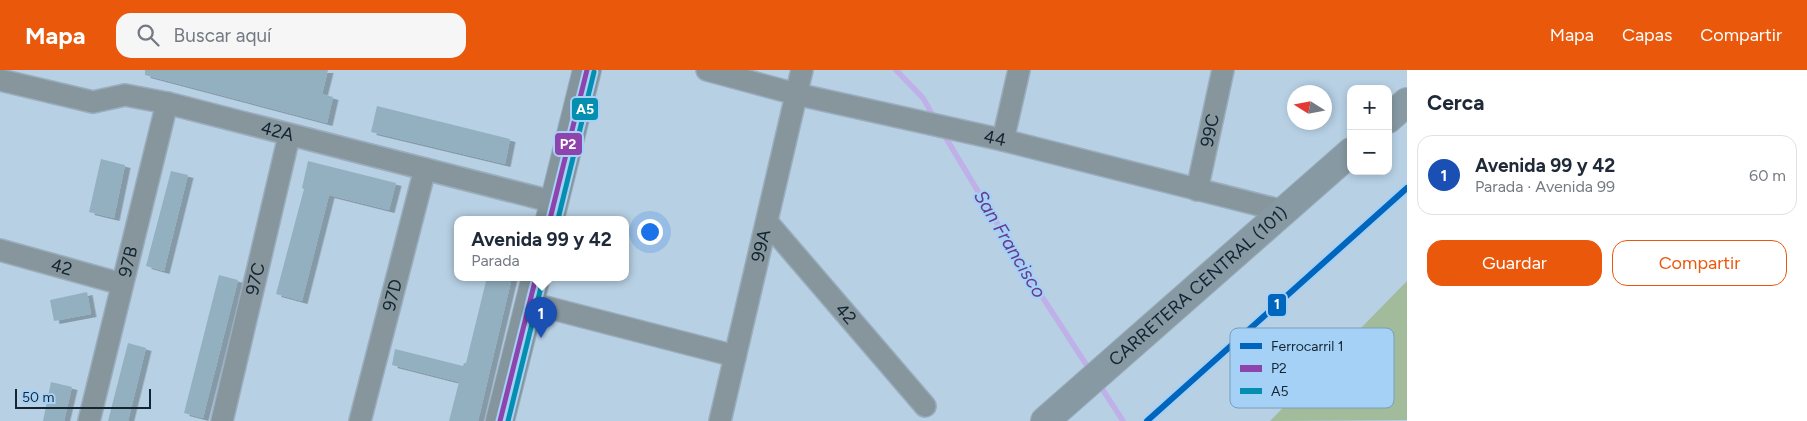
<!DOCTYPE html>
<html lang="es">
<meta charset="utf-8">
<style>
body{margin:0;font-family:Figtree,sans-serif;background:#f6f6f7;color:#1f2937}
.controls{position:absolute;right:15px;top:15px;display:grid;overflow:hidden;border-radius:10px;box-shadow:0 2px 8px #0003}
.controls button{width:45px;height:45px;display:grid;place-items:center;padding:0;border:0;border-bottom:1px solid #e0e1e3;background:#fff;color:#1f2937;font:25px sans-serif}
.compass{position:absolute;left:1287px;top:15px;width:45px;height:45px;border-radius:50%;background:#fff;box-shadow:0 2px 8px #0003;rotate:281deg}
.scale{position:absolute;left:15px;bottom:12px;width:136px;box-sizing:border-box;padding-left:5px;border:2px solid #132432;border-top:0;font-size:14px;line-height:18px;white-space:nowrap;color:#132432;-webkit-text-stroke:4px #a5d1f6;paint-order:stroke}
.you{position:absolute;left:649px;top:161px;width:18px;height:18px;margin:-12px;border:4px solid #fff;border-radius:50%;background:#1a73e8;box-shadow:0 0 0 8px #1a73e833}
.badge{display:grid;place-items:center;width:32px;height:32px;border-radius:50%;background:#ea580c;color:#fff;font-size:16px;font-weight:700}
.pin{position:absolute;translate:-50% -41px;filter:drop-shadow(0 1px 2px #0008)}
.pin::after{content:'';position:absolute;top:26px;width:18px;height:15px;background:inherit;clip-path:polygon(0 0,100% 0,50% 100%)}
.popup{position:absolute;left:454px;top:146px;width:175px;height:65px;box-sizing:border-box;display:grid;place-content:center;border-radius:10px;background:#fff;filter:drop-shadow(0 1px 4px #0005);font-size:16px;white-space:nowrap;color:#747a83}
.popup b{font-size:19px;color:#1f2937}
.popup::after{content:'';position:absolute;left:50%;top:100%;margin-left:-10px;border:10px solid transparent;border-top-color:#fff}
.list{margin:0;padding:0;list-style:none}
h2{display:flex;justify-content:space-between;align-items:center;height:65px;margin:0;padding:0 20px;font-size:21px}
h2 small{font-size:16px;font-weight:400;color:#747a83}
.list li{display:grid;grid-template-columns:32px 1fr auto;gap:15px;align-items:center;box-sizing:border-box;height:80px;margin:0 10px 10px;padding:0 10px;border:1px solid #e0e1e3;border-radius:15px}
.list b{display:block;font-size:19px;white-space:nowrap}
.list p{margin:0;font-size:16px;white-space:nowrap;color:#747a83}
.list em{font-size:16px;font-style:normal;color:#747a83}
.actions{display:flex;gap:10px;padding:15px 20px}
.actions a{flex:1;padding:11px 0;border:1px solid #ea580c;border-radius:15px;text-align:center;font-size:18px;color:#ea580c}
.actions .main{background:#ea580c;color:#fff}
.icon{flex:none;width:28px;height:28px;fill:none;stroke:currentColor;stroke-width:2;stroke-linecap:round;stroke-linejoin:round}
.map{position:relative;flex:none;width:1407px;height:351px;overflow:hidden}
header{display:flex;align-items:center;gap:30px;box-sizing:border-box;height:70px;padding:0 25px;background:#ea580c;color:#fff}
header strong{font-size:24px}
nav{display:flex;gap:28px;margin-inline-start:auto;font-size:18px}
.search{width:350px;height:45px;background:#f6f6f7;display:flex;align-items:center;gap:12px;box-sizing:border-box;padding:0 18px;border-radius:15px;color:#747a83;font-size:19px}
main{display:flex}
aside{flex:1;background:#fff}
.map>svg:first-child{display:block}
.green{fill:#a2bb9b}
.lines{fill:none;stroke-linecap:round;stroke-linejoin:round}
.stream{stroke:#bfb0e8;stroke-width:5.5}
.building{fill:#92b0c0;filter:url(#shadow)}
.street-casing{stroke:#99adbd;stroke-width:24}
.secondary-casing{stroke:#99adbd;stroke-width:30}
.primary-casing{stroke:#99adbd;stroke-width:30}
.street{stroke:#87969d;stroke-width:21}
.secondary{stroke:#84959e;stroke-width:28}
.primary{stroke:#8799a3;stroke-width:28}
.bus-1-casing{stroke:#a5d1f6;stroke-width:9}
.bus-2-casing{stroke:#a5d1f6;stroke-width:9}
.bus-1{stroke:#8e44ad;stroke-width:5}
.bus-2{stroke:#048eaf;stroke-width:5}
.rail-1-casing{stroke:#a5d1f6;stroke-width:10}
.rail-1{stroke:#0065bd;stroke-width:6}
.labels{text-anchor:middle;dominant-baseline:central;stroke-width:4.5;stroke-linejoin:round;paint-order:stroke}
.street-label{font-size:18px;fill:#132432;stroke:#a5d1f6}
.water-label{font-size:19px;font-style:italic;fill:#653c8f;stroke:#a5d1f6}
.key{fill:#a5d1f6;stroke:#799dbb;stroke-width:1}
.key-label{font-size:14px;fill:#132432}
.line-badge{stroke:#a5d1f6;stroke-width:2}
.badge-label{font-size:14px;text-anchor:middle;font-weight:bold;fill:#fff}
</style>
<header>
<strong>Mapa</strong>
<div class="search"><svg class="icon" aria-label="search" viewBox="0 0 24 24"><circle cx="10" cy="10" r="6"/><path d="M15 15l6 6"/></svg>Buscar aquí</div>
<nav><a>Mapa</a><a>Capas</a><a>Compartir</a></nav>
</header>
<main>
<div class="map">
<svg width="1407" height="351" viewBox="0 0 1407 351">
<defs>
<filter id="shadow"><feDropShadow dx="5.5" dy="3" stdDeviation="0" flood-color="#0004"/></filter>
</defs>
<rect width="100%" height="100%" fill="#b7d0e4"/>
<path class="green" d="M1407 211V350L1270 351Z"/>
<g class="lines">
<path class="stream" d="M896 0 923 28 935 49
M943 63 1030 208 1091 302
M1099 314 1123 351"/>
</g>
<path class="building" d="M145 0H328L322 24 333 27 327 53 145 5Z
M377 36 510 69 505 94 371 62Z
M101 89 125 95 114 148 89 142Z
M308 91 396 113 389 140 329 125 302 231 276 224 304 119 302 118Z
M171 101 188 105 164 201 146 196Z
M219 205 238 210 203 348 184 343Z
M487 207H512L478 351H449L459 312 392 295 395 279 463 296 464 293H466Z
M87 222 91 244 54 251 50 230Z
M128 273 146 278 128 351H108Z
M51 312 72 317 64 351H43Z"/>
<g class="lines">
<g class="street-casing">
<g id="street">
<path id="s1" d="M707 0 796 24 1003 70 1283 141"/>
<path id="s2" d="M0 10 93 32 125 25 167 33 554 132"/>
<path d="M1003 70 1019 0"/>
<path id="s3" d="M1197 120 1223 0"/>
<path id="s4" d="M767 152 925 336"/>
<path id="s5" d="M0 180 122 214"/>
<path d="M530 233 735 286"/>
<path id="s6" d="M89 351 167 33"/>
<path id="s7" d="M222 351 289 66"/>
<path id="s8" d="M360 351 425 99"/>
<path id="s9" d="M720 351 802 0"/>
</g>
</g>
<g class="secondary-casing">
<path id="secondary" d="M550 149 587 0
M500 351 536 207"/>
</g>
<g class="primary-casing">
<g id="primary">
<path d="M1388 49 1407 32"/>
<path id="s10" d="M1045 351 1351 82"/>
</g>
</g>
<use href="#street" class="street"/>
<use href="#secondary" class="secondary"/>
<use href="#primary" class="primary"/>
<g class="bus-1-casing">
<path id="bus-1" d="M550 149 587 0
M500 351 536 207"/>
</g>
<g class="bus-2-casing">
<path id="bus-2" d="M558 149 594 2
M508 351 543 209"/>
</g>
<use href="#bus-1" class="bus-1"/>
<use href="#bus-2" class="bus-2"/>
<g class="rail-1-casing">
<path id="rail-1" d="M1147 351 1407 118"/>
</g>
<use href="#rail-1" class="rail-1"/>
</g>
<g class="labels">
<g class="street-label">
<text stroke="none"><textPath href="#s3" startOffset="61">99C</textPath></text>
<text stroke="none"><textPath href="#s2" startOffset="285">42A</textPath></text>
<text stroke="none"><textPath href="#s1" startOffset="296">44</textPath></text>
<text stroke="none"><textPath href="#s9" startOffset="180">99A</textPath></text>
<text stroke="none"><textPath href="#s6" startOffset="164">97B</textPath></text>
<text stroke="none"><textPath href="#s5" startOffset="64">42</textPath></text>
<text stroke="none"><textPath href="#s7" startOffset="146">97C</textPath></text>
<text stroke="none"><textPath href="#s10" startOffset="204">CARRETERA CENTRAL (101)</textPath></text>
<text stroke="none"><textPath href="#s8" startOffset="130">97D</textPath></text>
<text stroke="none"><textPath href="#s4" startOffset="121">42</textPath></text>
</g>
<g class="water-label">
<text transform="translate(1010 174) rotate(59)">San Francisco</text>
</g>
</g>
<rect x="1230" y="258" width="164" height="80" rx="8" class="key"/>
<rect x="1240" y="273" width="22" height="6" fill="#0065bd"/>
<rect x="1240" y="295" width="22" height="7" fill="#8e44ad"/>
<rect x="1240" y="318" width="22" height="6" fill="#048eaf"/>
<g class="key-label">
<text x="1271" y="281">Ferrocarril 1</text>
<text x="1271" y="303">P2</text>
<text x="1271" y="326">A5</text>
</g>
<g class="line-badge">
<rect x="571" y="27" width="28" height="24" rx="5" fill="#048eaf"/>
<rect x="554" y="62" width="29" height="24" rx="5" fill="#8e44ad"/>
<rect x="1267" y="223" width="20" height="24" rx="5" fill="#0065bd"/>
</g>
<g class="badge-label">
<text x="585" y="44">A5</text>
<text x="568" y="79">P2</text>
<text x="1277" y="239">1</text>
</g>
</svg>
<div class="controls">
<button>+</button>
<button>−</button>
</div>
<svg class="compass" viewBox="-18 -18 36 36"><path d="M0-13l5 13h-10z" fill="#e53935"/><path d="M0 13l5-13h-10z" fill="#747a83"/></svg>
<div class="scale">50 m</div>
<div class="you"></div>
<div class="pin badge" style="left:541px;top:268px;background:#1a4fb4">1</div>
<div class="popup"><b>Avenida 99 y 42</b>Parada</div>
</div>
<aside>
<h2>Cerca<small></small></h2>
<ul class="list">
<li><span class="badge" style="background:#1a4fb4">1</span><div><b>Avenida 99 y 42</b><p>Parada · Avenida 99</p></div><em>60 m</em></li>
</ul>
<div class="actions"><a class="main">Guardar</a><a>Compartir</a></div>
</aside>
</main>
